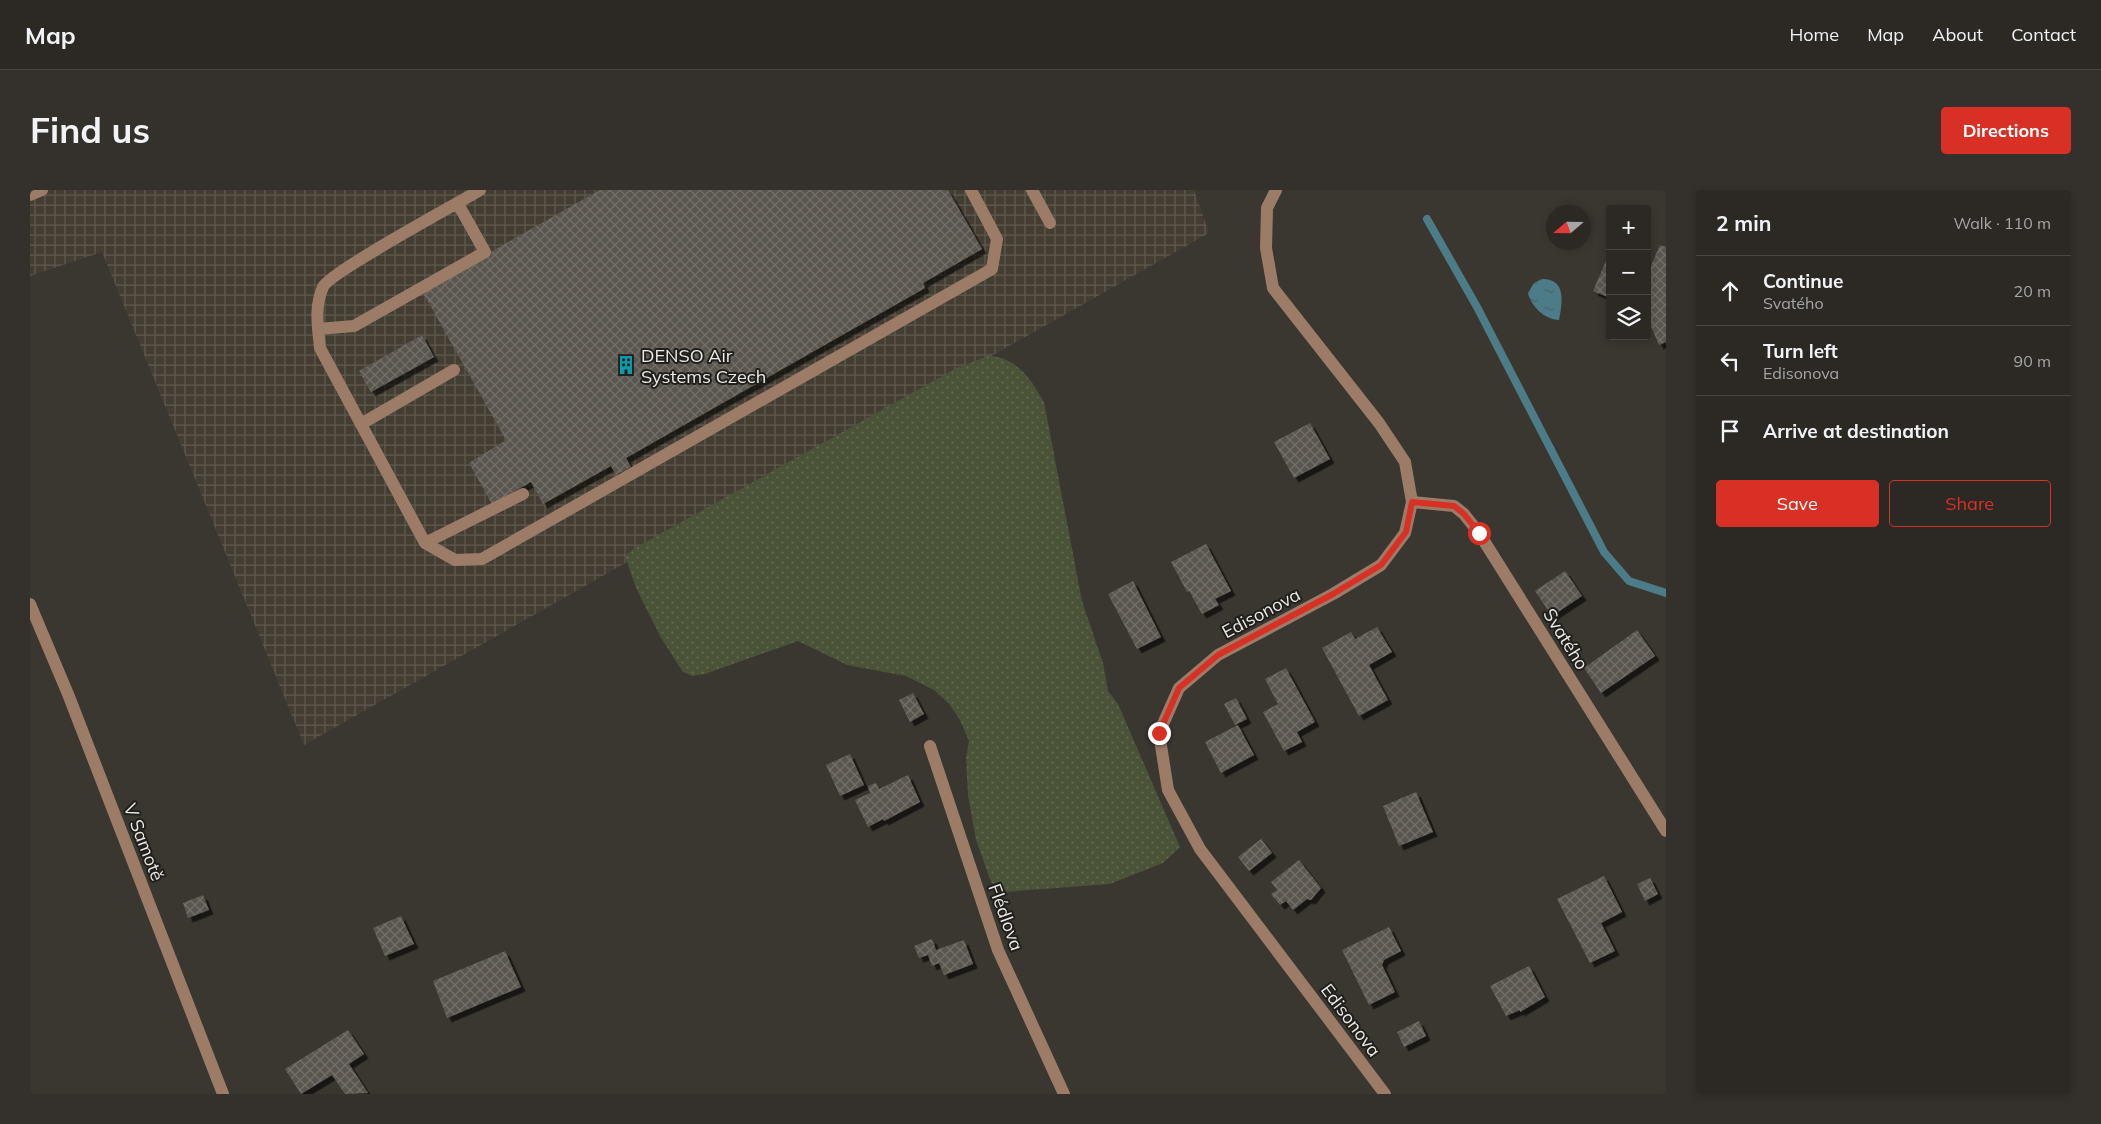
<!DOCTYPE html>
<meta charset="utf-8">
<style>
body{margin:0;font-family:Mulish,sans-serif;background:#34312d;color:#f1f3f6}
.controls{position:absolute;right:15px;top:15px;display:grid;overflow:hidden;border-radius:5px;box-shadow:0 2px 8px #0003}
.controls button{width:45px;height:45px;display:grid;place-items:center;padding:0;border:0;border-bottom:1px solid #484542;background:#2c2925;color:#f1f3f6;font:25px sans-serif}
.compass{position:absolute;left:1516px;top:15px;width:45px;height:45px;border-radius:50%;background:#2c2925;box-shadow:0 2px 8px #0003;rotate:250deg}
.stop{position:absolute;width:15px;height:15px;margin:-11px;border:4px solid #d93025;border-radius:50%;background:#fff}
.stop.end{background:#d93025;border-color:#fff;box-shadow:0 1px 5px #0008}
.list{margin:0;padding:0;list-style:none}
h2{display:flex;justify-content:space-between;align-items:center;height:65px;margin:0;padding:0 20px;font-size:21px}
h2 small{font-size:16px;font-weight:400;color:#a6a6a7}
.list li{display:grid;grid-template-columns:32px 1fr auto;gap:15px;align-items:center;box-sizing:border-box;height:70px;padding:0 20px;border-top:1px solid #484542}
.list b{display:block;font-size:19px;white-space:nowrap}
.list p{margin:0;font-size:16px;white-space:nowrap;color:#a6a6a7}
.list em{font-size:16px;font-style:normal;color:#a6a6a7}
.actions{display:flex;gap:10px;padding:15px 20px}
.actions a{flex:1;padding:11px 0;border:1px solid #d93025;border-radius:5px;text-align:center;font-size:18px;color:#d93025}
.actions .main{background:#d93025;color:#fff}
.icon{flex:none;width:28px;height:28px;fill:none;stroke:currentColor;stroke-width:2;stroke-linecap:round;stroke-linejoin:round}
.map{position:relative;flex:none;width:1636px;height:904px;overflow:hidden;border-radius:5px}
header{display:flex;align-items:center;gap:30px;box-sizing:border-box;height:70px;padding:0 25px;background:#2c2925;border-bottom:1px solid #484542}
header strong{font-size:24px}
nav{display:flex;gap:28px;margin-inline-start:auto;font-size:18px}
.intro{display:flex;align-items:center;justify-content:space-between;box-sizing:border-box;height:120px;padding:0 30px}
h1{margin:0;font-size:35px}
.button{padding:12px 22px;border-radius:5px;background:#d93025;color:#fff;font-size:18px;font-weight:700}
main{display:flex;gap:30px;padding:0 30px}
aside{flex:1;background:#2c2925;border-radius:5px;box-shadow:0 2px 8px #0003}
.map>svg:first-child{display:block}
.industrial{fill:url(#industrial-grid)}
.grass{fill:url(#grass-dots)}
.water{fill:url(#water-ripples)}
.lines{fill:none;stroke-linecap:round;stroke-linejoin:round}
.stream{stroke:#4c7c87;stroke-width:8}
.building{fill:url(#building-cross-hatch);filter:url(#shadow)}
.minor{stroke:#9d7c67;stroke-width:12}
.route{stroke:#d93025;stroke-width:6}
.labels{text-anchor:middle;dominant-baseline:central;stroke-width:4;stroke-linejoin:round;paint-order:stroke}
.poi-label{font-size:18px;fill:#eceae6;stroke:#201f1c;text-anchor:start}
.street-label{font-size:18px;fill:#eceae6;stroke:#201f1c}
</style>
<header>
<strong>Map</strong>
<nav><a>Home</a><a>Map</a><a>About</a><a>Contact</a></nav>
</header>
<div class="intro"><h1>Find us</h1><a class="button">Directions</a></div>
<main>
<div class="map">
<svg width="1636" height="904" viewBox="0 0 1636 904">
<defs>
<pattern id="industrial-grid" width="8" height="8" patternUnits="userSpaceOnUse" patternTransform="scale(1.25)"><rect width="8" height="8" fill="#443e32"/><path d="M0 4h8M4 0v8" fill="none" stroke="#5f5a50"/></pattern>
<pattern id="grass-dots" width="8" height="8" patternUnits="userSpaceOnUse" patternTransform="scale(1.25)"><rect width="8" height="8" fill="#4a5238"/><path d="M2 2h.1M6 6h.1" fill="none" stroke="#646b55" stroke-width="1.8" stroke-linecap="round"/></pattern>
<pattern id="water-ripples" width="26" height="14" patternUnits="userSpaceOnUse" patternTransform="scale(1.25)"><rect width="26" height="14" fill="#4c7c87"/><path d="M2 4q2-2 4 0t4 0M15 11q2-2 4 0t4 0" fill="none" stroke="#4a6469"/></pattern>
<pattern id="building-cross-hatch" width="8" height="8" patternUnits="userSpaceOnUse" patternTransform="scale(1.25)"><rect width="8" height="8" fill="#5a5750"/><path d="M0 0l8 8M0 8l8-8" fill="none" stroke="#726f69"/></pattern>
<filter id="shadow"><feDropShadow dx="4.5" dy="4.5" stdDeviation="0" flood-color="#0009"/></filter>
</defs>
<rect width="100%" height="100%" fill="#3a3731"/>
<path class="industrial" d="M0 0H1164L1179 43 274 555 72 62 0 86Z"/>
<path class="grass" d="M958 166C987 167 1001 189 1014 212L1052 411 1073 473 1078 501 1088 514 1150 657 1133 673 1080 694 973 702 961 692 946 650 938 605 936 569 939 551 930 530 919 514 904 500 876 486 817 475 768 451 675 484 662 486 653 482 631 448 606 398 595 366 605 358 927 178Z"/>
<path class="water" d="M1512 89C1537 89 1532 113 1529 130 1515 130 1501 116 1498 103L1504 93Z"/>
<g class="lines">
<path class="stream" d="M1397 29 1447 117 1574 362 1599 391 1636 403"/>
</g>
<path class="building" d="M570 0H918L952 59 893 93 895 98 596 268 601 277 586 285 581 276 513 314 501 292 462 314 439 273 476 250 392 101Z
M1630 55 1636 57V152L1629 155 1617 127V79L1620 78Z
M1576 71 1580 73V108L1563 101Z
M392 145 404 167 341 202 329 181Z
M1280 233 1300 269 1264 288 1244 252Z
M1176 354 1201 401 1185 409 1189 415 1172 424 1159 401 1157 402 1141 372Z
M1535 381 1552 406 1522 426 1505 401Z
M1103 391 1131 447 1107 459 1078 404Z
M1347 437 1362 462 1339 475 1358 510 1329 526 1292 458 1321 442 1325 449Z
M1607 440 1625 466 1571 503 1554 478Z
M1256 478 1285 532 1267 542 1272 552 1254 561 1233 522 1248 514 1235 489Z
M883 503 894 524 880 532 869 510Z
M1206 508 1217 529 1205 535 1194 514Z
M1208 535 1224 565 1191 583 1175 552Z
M820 564 834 595 810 606 796 575Z
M878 585 890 612 854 631 853 629 838 637 825 610 840 603 838 596 846 593 849 599Z
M1386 602 1403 642 1369 656 1353 616Z
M1231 649 1242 663 1219 681 1208 667Z
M1269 670 1291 698 1281 710 1277 709 1263 720 1256 711 1250 715 1241 704 1247 700 1241 692Z
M1574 686 1592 722 1571 733 1585 761 1560 773 1527 709Z
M1620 688 1628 704 1615 711 1607 694Z
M173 705 179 720 158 728 153 713Z
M371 726 384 754 355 766 343 738Z
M1359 737 1371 761 1354 770 1352 775 1365 802 1339 815 1312 760Z
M902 749 906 760 934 750 943 774 914 785 909 773 902 776 898 765 889 768 884 756Z
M475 761 491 797 417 828 403 791Z
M1499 776 1515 807 1490 822V820L1476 826 1460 796Z
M1389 831 1396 846 1374 857 1367 842Z
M318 840 334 864 319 874 338 903 315 904 302 885 271 904 255 879Z"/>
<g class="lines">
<path class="minor" d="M450 0C427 14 300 82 293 97 284 118 288 136 290 158L395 353 425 370 452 369 962 79 967 49 941 0
M1002 0 1020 33
M1246 0 1237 18 1236 58 1243 98 1349 233 1375 272 1382 312 1375 343 1351 375 1303 404 1188 465 1149 498 1129 543 1138 600 1170 659 1355 904
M0 5 12 0
M288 139 324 136 455 62 428 14
M331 234 424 180
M1382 312 1424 316 1434 324 1449 343 1636 641
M395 353 493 304
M0 414 38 504 193 904
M900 556 968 760 1034 904"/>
</g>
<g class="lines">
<path class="route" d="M1129 543 1149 498 1188 465 1303 404 1351 375 1376 342 1382 312 1424 316 1434 324 1449 343"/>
</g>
<defs>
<g id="building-bare" transform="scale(1.5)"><path d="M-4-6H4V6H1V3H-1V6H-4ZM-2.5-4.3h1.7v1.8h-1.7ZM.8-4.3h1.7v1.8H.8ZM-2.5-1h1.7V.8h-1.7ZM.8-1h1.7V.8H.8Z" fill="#0f9aa8" stroke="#201f1c" stroke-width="2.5" paint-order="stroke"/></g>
</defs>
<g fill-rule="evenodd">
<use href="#building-bare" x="596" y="175"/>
</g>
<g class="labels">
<g class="poi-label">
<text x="611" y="165">DENSO Air<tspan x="611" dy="21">Systems Czech</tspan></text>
</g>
<g class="street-label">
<text transform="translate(1231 423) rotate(-28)">Edisonova</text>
<text transform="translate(1536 449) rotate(58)">Svatého</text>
<text transform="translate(114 652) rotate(69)">V Samotě</text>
<text transform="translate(976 727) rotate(70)">Flédlova</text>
<text transform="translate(1321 830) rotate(53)">Edisonova</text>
</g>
</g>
</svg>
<div class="controls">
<button>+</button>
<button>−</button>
<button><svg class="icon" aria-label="layers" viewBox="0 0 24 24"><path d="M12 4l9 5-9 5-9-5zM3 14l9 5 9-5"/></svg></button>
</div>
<svg class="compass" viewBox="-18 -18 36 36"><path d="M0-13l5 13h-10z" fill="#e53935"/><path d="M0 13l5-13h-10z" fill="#a6a6a7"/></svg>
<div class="stop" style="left:1449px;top:343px"></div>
<div class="stop end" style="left:1129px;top:543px"></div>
</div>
<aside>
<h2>2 min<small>Walk · 110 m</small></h2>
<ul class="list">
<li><svg class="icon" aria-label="ahead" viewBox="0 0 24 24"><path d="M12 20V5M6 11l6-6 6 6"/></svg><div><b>Continue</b><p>Svatého</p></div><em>20 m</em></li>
<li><svg class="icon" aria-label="left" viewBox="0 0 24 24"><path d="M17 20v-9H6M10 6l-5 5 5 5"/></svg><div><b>Turn left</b><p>Edisonova</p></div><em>90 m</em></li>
<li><svg class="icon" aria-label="arrive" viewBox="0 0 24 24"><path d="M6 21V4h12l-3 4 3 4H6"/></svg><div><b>Arrive at destination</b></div></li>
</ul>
<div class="actions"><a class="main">Save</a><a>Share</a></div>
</aside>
</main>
